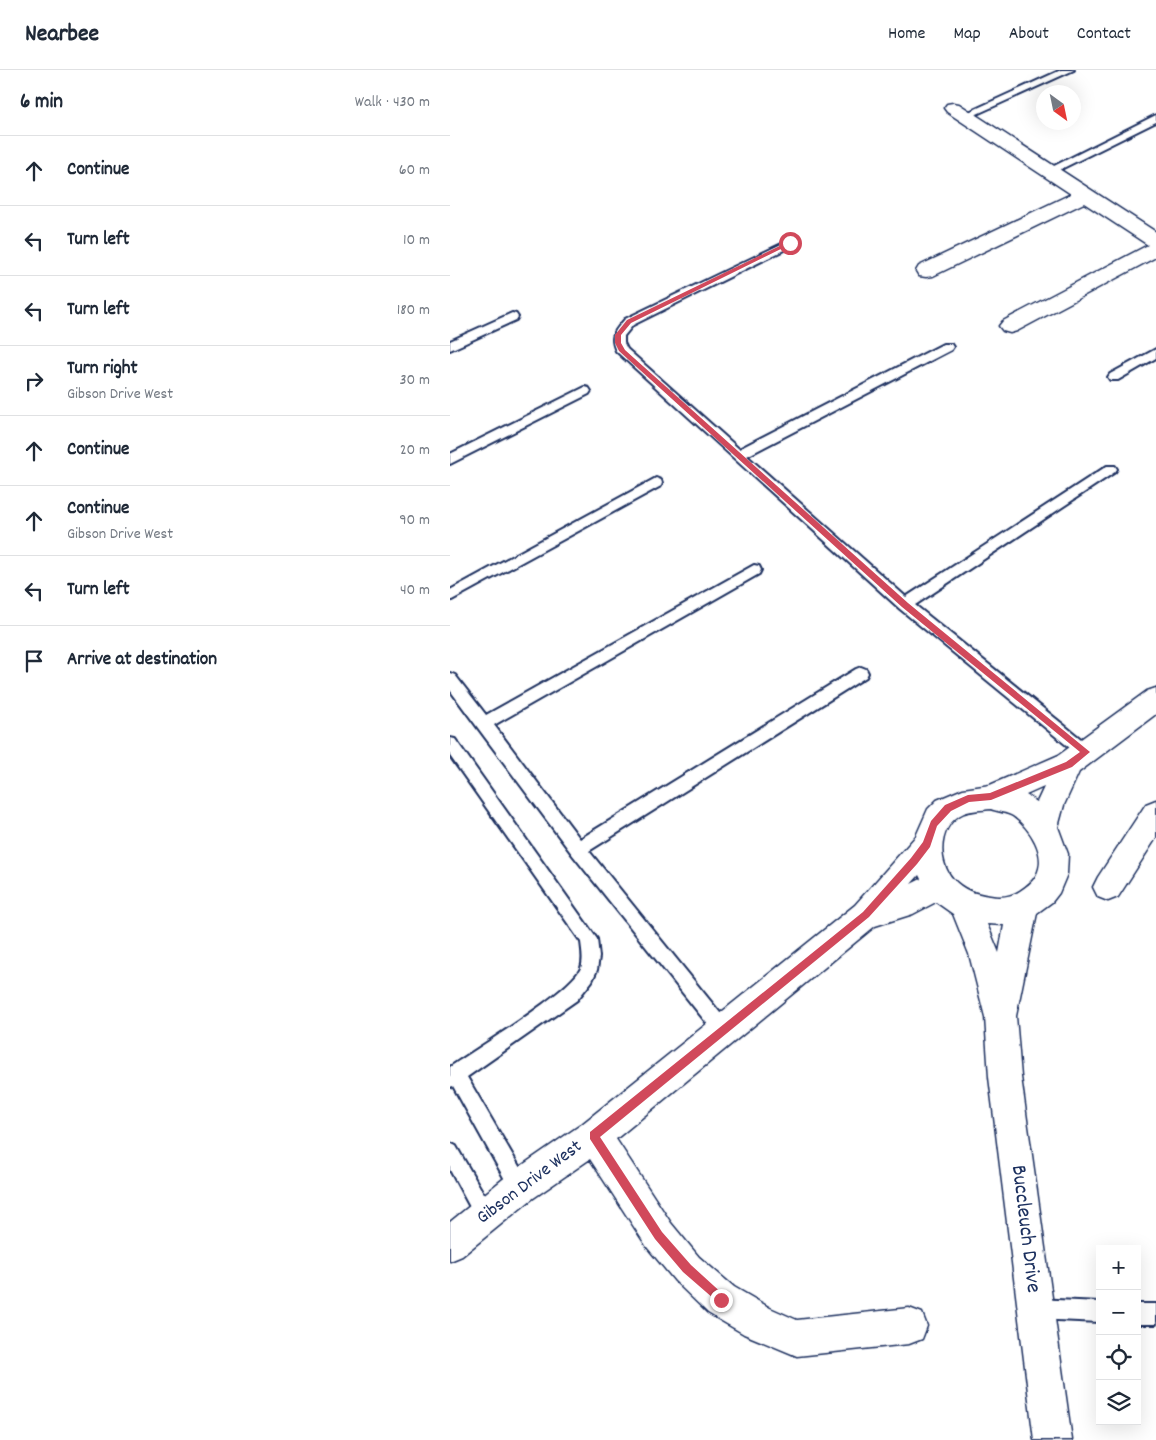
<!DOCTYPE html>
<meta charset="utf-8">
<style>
body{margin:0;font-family:Dekko,sans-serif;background:#f2f2f3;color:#1f2937}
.controls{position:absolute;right:15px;bottom:15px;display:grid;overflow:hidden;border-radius:0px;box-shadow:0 5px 20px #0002}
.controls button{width:45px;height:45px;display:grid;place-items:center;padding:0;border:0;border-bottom:1px solid #e0e1e3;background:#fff;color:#1f2937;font:25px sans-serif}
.compass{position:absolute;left:586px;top:15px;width:45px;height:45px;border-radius:50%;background:#fff;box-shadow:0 5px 20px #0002;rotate:147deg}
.stop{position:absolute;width:15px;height:15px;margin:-11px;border:4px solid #d1495b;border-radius:50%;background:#fff}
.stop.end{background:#d1495b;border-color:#fff;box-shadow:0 1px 5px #0008}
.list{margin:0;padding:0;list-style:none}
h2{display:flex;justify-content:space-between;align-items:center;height:65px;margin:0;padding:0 20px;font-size:21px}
h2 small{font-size:16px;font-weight:400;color:#747a83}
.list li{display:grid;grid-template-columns:32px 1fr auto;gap:15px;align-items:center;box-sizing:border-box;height:70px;padding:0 20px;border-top:1px solid #e0e1e3}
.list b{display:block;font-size:19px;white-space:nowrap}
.list p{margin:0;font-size:16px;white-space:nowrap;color:#747a83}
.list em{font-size:16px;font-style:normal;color:#747a83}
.icon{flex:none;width:28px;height:28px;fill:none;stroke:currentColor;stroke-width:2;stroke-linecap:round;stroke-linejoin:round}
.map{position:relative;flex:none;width:706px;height:1370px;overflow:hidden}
header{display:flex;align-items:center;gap:30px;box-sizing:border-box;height:70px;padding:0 25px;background:#fff;border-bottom:1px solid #e0e1e3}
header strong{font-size:24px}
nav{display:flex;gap:28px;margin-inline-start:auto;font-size:18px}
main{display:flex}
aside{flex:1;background:#fff}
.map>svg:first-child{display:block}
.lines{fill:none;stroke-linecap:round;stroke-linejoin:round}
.lane-casing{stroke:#1b2f5e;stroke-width:4}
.street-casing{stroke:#1b2f5e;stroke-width:3}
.lane{fill:#fff;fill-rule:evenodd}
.street{fill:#fff;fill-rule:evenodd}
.route{fill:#d1495b}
.labels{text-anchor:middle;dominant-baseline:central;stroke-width:5;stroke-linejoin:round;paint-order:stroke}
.street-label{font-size:19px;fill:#1b2f5e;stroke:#fff}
.near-street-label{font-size:22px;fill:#1b2f5e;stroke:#fff}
</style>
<header>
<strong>Nearbee</strong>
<nav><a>Home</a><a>Map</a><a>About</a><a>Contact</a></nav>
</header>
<main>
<aside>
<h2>6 min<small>Walk · 430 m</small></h2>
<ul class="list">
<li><svg class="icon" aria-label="ahead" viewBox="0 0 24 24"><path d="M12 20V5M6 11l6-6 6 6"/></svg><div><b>Continue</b></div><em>60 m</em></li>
<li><svg class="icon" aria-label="left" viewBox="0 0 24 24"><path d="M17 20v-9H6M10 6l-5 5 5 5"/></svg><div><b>Turn left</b></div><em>10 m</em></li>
<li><svg class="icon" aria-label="left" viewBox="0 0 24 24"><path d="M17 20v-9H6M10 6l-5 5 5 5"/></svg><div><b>Turn left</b></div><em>180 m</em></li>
<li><svg class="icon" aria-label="right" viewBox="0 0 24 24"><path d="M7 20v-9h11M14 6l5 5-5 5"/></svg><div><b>Turn right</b><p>Gibson Drive West</p></div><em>30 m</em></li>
<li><svg class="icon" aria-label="ahead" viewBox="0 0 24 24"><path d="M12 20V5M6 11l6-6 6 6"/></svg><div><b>Continue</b></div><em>20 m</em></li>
<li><svg class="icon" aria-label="ahead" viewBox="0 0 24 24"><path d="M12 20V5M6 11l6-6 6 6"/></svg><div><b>Continue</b><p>Gibson Drive West</p></div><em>90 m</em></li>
<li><svg class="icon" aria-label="left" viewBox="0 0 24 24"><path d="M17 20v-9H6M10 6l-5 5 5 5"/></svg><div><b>Turn left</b></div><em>40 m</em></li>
<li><svg class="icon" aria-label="arrive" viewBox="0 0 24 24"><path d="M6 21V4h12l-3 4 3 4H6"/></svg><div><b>Arrive at destination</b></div></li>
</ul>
</aside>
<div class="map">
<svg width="706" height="1370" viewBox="0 0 706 1370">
<rect width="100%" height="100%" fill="#fff"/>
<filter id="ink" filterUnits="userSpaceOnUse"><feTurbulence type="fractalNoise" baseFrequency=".02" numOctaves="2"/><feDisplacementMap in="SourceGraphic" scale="10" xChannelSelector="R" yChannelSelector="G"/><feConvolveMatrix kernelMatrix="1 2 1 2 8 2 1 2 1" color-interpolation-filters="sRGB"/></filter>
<g filter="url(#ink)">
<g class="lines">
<g class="lane-casing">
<path id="lane" d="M611 0H624L518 48 515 49 510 46Z
M706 45V52L603 103H595L594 101Z
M340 170 345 173 344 175 183 255 174 266V273L177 279 289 379 493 274H501L503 277 501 280 297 386 456 527 657 396H665L667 399 665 402 465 535 641 677 643 682 641 687 636 688 631 687 450 539 166 281C159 266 165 261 175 249Z
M62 243 66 244 68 247 66 250 0 280V271Z
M706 279V288L668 310H660L658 307 660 304Z
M135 317 139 318 141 321 139 324 0 394V384Z
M206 408 211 410 212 413 211 416 0 531V520Z
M304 495 309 496 311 500 309 504 44 655 130 769 406 599 411 597 416 599 418 603 416 607 139 781 279 954 282 960 279 966 273 969 267 966 122 784 28 658 0 620V603L5 605 36 645Z
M0 668 5 669 147 869 149 887 147 900 142 911 127 930 17 1007 77 1110 79 1117 77 1124 70 1126 63 1124 3 1016 0 1017V997C26 979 120 922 131 898 134 890 132 880 131 872L0 686Z
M0 1073 6 1076 42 1138 44 1145 42 1152 35 1154 28 1152 0 1100Z
M585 1229 650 1232V1252L585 1249 578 1246 575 1239 578 1232Z
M687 1234H706V1254H687Z"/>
</g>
<g class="street-casing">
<path id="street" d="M503 33 509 34 706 162V187L567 261 560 263 553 261 549 256 553 251 698 175 634 133 483 206 476 207 469 206 466 201 469 196 621 124 497 42 494 38 497 34Z
M706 618V644L629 702 614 735 608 757 618 784 617 804 609 823 602 832 587 843 566 946 571 1007 622 1370H584L539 1007 535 947 519 884 503 844 486 832 463 844 425 856 166 1069 221 1153 249 1187 284 1217 320 1238 347 1250 459 1238 472 1243 477 1256 472 1269 459 1274 347 1286 294 1264 258 1243 225 1211 197 1177 140 1089 82 1129 12 1186 0 1191V1152L58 1105 132 1054 405 835 466 766 478 739 487 730 513 719 540 715 609 685 697 621ZM594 717 587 732 576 725ZM541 739C548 742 557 742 563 746 580 758 598 785 586 806 582 813 576 817 570 821 561 827 550 828 540 826 525 824 513 820 503 809 486 790 489 754 514 743 522 740 532 740 541 739ZM469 805 471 809 461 814ZM537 854 554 855 549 883Z
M706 730V768L668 827 658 831 648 827 643 817 648 807 696 734Z"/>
</g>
<use href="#lane" class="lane"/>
<use href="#street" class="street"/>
</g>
</g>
<path class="route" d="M338 172 343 173 181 253 171 265V273L175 280 458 533 640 682 622 697 541 730 519 732 501 741 487 756 480 777 467 794 419 847 150 1067 212 1162 241 1195 275 1226 277 1230 275 1234 271 1235 233 1202 205 1169 140 1069V1062L413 842 461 788 473 772 481 751 495 735 518 725 540 723 616 692 630 682 452 537 169 281 165 273V265L177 250Z"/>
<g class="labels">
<g class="street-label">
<text transform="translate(80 1113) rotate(-37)">Gibson Drive West</text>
</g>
<g class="near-street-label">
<text transform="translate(575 1159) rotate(83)">Buccleuch Drive</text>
</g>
</g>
</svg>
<div class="controls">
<button>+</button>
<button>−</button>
<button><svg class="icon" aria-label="locate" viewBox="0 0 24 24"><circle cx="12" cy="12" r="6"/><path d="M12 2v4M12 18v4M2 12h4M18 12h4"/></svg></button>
<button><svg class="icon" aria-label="layers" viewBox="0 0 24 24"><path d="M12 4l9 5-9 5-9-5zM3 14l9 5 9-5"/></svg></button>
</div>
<svg class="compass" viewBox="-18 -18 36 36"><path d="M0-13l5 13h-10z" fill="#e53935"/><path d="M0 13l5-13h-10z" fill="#747a83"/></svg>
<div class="stop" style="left:340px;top:173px"></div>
<div class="stop end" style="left:271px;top:1230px"></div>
</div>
</main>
